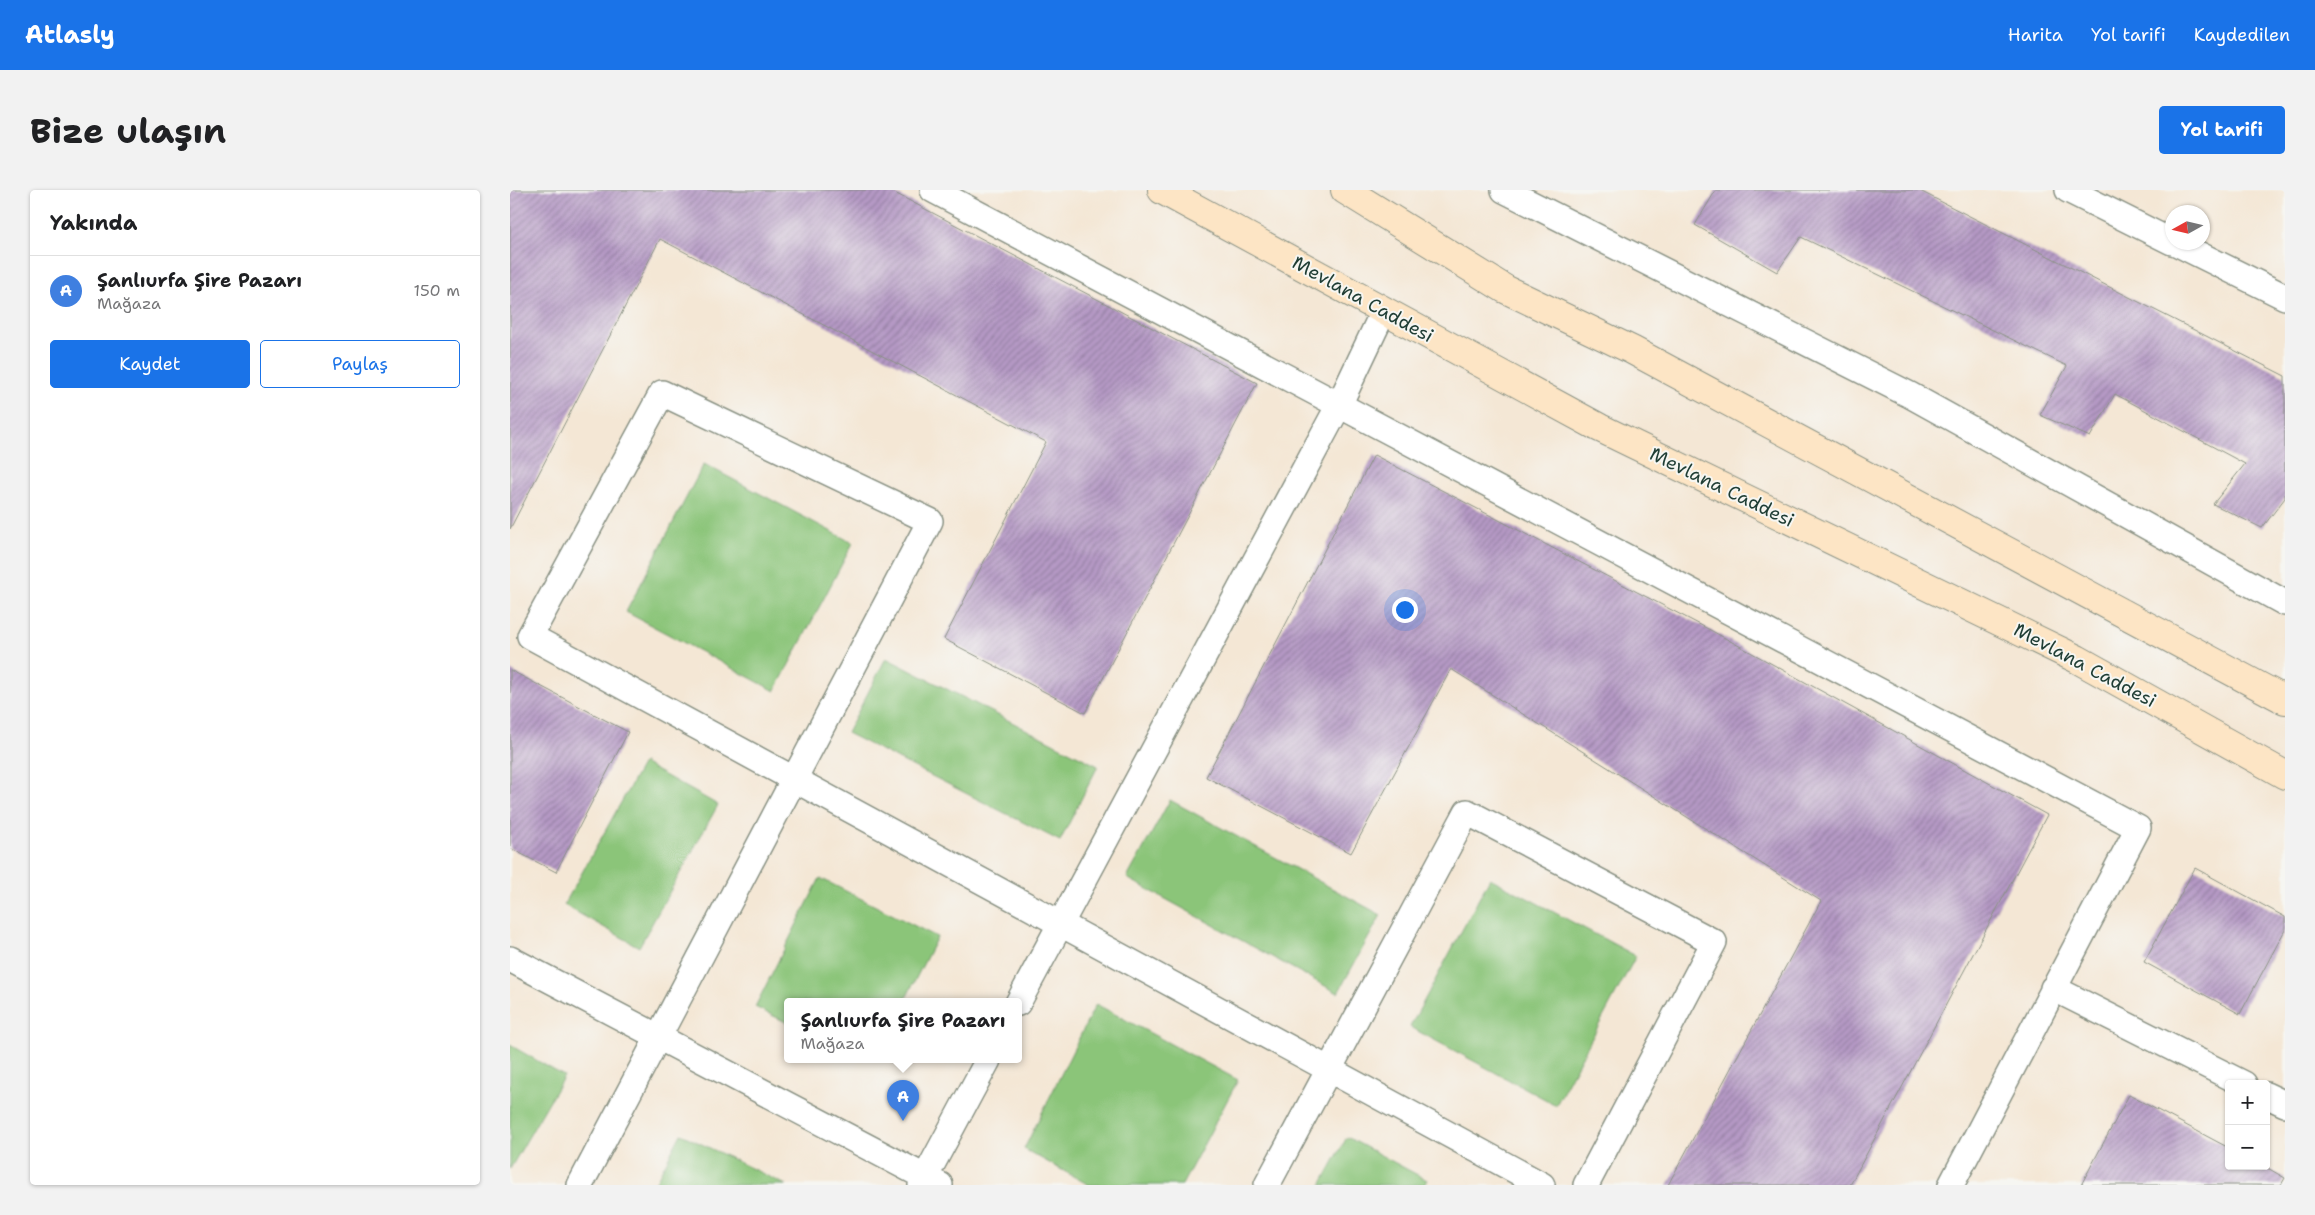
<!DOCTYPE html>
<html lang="tr">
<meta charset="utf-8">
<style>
body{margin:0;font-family:"Shantell Sans",sans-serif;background:#f2f2f2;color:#202124}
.controls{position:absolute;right:15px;bottom:15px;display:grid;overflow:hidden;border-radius:5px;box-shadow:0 1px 4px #0004}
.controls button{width:45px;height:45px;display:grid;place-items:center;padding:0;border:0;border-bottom:1px solid #e0e0e0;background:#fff;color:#202124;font:25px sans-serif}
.compass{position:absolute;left:1655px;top:15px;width:45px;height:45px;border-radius:50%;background:#fff;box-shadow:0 1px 4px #0004;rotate:262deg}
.you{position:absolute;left:894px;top:419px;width:18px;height:18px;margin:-12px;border:4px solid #fff;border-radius:50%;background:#1a73e8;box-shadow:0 0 0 8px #1a73e833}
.badge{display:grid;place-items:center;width:32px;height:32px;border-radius:50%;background:#1a73e8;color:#fff;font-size:16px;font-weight:700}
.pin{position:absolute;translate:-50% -41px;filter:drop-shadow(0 1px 2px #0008)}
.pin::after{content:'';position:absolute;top:26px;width:18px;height:15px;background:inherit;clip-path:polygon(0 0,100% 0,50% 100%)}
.popup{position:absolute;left:274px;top:808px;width:238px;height:65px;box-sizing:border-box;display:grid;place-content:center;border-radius:5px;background:#fff;filter:drop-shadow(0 1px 4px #0005);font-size:16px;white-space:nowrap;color:#757577}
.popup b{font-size:19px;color:#202124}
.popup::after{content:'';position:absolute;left:50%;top:100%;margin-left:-10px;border:10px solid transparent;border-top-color:#fff}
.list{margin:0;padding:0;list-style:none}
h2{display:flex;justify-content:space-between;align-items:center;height:65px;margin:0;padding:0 20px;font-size:21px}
h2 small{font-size:16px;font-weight:400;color:#757577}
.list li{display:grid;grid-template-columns:32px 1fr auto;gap:15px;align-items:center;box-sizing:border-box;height:70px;padding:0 20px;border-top:1px solid #e0e0e0}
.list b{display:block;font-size:19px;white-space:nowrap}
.list p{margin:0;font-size:16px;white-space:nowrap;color:#757577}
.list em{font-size:16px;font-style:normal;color:#757577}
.actions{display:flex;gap:10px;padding:15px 20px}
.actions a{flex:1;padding:11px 0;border:1px solid #1a73e8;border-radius:5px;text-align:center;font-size:18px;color:#1a73e8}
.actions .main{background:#1a73e8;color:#fff}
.map{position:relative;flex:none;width:1775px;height:995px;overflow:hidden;border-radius:5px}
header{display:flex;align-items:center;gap:30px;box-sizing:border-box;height:70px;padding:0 25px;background:#1a73e8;color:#fff}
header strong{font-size:24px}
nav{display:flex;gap:28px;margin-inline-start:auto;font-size:18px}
.intro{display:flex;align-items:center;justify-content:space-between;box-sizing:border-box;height:120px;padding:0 30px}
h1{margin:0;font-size:35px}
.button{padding:12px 22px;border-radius:5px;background:#1a73e8;color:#fff;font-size:18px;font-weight:700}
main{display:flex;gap:30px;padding:0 30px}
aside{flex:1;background:#fff;border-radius:5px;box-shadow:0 1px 4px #0004}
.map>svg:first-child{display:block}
.grass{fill:#8bc579;stroke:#558156}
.building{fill:url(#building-hatch)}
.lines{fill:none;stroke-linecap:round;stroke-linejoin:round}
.minor-casing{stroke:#8a9284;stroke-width:28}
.secondary-casing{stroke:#8a9284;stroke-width:30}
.minor{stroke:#fff;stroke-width:25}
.secondary{stroke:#fde5c5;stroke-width:28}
.labels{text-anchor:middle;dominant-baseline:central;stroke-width:4;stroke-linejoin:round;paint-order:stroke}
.street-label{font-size:19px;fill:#1f3d34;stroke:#f6f6f2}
</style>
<header>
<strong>Atlasly</strong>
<nav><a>Harita</a><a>Yol tarifi</a><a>Kaydedilen</a></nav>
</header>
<div class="intro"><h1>Bize ulaşın</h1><a class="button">Yol tarifi</a></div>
<main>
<aside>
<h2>Yakında<small></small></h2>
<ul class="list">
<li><span class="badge" style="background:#3f7fe0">A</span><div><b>Şanlıurfa Şire Pazarı</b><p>Mağaza</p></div><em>150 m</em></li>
</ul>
<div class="actions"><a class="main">Kaydet</a><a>Paylaş</a></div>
</aside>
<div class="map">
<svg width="1775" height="995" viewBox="0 0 1775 995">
<defs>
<pattern id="building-hatch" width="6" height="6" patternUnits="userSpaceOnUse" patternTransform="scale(1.25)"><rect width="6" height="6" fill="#b599c5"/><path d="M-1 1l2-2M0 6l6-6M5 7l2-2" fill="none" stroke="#937ea1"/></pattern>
</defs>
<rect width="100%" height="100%" fill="#f6f6f2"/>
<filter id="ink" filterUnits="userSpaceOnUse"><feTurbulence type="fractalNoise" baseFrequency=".02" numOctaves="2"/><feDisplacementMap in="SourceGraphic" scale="10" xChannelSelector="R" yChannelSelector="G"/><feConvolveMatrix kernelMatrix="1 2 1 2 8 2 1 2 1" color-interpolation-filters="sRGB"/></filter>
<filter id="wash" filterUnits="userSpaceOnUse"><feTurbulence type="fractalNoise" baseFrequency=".0096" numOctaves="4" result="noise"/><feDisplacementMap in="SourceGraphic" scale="20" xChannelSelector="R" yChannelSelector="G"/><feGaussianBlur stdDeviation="1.12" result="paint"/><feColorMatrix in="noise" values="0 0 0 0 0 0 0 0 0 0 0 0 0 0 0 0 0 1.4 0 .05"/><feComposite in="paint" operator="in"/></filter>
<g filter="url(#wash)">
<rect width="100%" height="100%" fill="#f4e7d5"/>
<path class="grass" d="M194 274 343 353 265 501 116 422Z
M376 468 588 576 550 651 337 543Z
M133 573 208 615 129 757 54 715Z
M660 610 871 725 828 803 617 688Z
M310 688 427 747 394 812H278V833L245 817Z
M980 688 1126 766 1046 915 900 837Z
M586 814 728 890 672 995H579L514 959Z
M0 855 54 886 0 979Z
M171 944 276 995H144Z
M837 947 917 990 914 995H811Z"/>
<g id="blocks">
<path class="building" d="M0 0H379L747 193 575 523 434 449 536 252 150 49 0 339Z
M1206 0H1408L1775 186V308L1752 338 1703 314 1735 274 1605 204 1580 247 1530 225 1557 176 1291 47 1267 82 1185 35Z
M864 265 1202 441 1537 625 1340 995H1158L1311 711 941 479 841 663 696 587Z
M0 480 118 542 46 682 0 658Z
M1685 678 1775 727V740L1730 824 1634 772Z
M1619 905 1719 958V976H1754L1775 988 1771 995H1571Z"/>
</g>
</g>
<g filter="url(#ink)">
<use href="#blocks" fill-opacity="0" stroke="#8a9284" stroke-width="1"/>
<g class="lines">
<g class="minor-casing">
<path id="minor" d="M423 0 1628 638 1441 995
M994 0 1400 205 1775 413
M1558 0 1662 52
M1664 52 1775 107
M0 769 430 995
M1543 798 1734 894
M508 813 829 215 874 120
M1756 905 1775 914
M70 995C187 774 303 553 420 331L152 203 20 446C357 629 695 812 1032 995
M411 995 478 870
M757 995 957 622 1204 752 1076 995"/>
</g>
<g class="secondary-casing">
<path id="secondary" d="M652 0 1090 238 1567 469 1775 585
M835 0 995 99 1122 160 1775 510"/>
</g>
<use href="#minor" class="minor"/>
<use href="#secondary" class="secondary"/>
</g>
</g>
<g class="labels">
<g class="street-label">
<text transform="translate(853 109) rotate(29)">Mevlana Caddesi</text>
<text transform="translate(1212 297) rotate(26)">Mevlana Caddesi</text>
<text transform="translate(1575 475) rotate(28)">Mevlana Caddesi</text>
</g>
</g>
</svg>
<div class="controls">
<button>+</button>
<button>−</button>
</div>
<svg class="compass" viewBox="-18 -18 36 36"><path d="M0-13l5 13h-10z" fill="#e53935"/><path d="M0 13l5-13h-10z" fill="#757577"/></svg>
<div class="you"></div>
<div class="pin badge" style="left:393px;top:931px;background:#3f7fe0">A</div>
<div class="popup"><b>Şanlıurfa Şire Pazarı</b>Mağaza</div>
</div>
</main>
